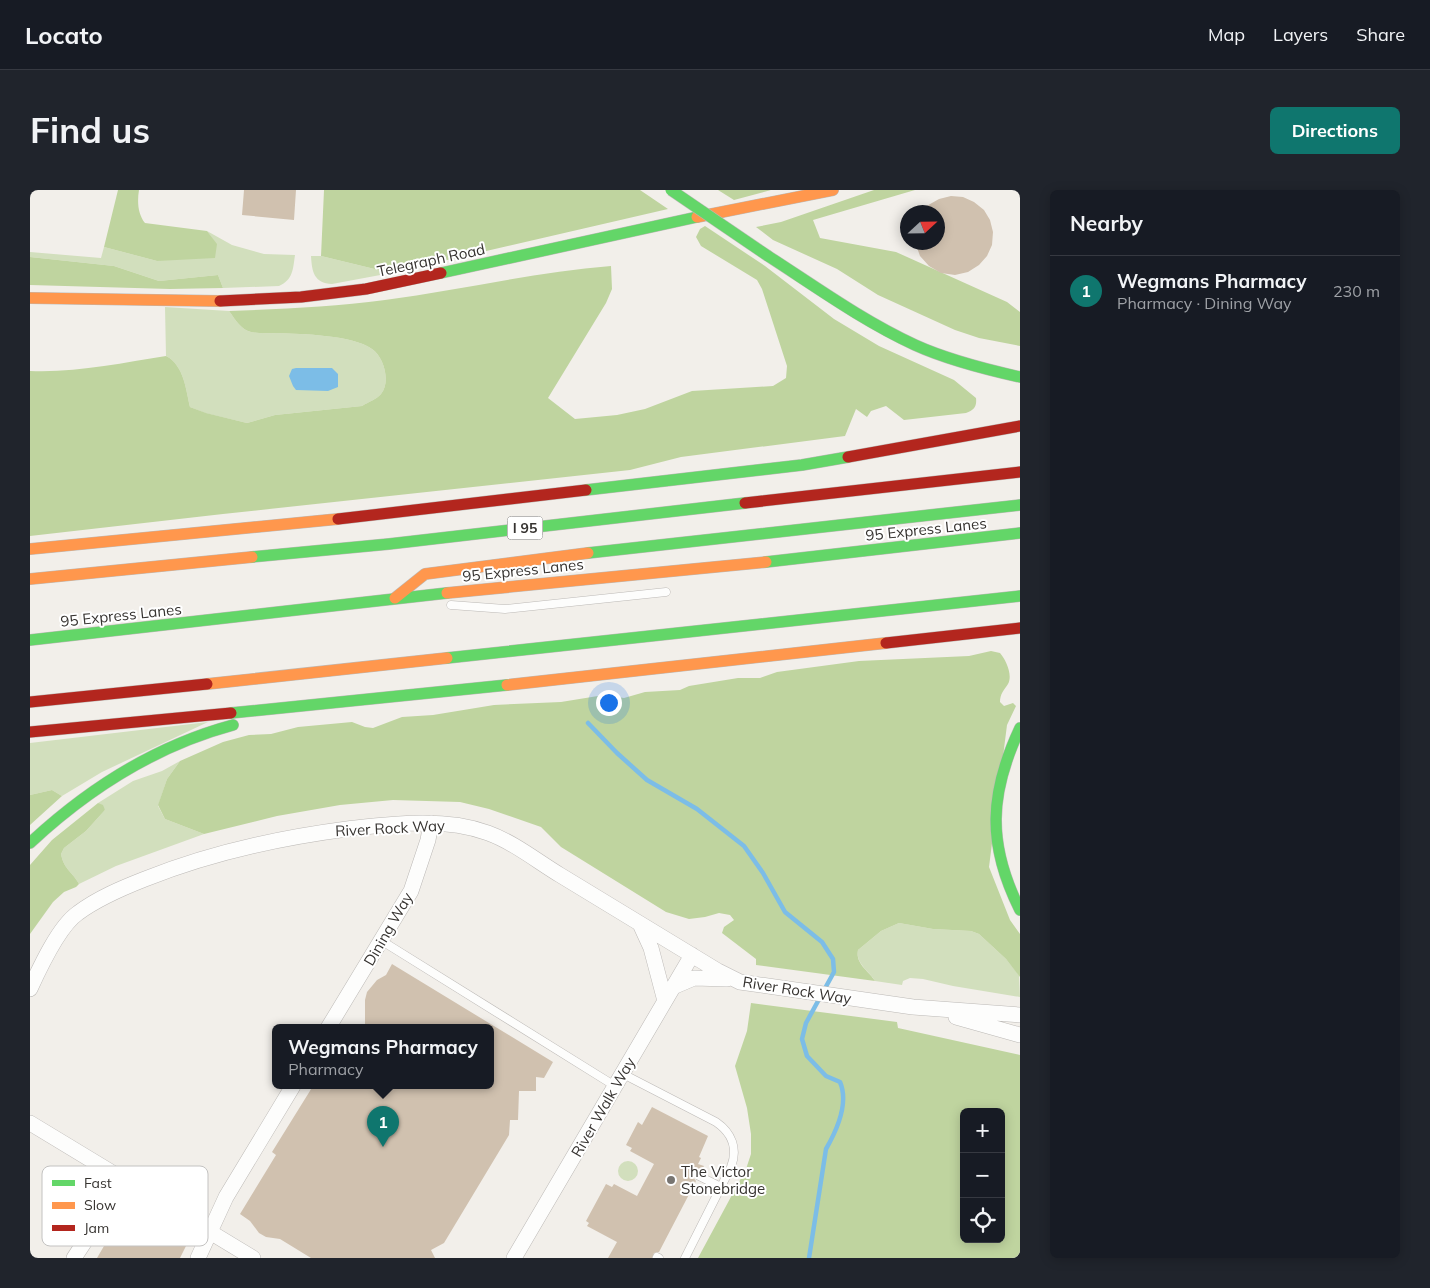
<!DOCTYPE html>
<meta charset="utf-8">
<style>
body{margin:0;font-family:Mulish,sans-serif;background:#20242c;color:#f1f3f6}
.controls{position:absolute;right:15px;bottom:15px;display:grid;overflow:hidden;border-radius:8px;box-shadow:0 2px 12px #0003}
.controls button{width:45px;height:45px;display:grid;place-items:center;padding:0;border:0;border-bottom:1px solid #363941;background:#171b24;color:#f1f3f6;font:25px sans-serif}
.compass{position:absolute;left:870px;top:15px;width:45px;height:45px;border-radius:50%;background:#171b24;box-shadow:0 2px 12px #0003;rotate:68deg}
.you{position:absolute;left:578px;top:512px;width:18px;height:18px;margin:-12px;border:4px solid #fff;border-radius:50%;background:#1a73e8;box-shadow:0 0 0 8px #1a73e833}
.badge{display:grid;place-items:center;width:32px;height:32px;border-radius:50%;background:#0f766e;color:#fff;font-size:16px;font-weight:700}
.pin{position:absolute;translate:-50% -41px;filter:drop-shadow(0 1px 2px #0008)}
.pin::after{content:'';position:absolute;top:26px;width:18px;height:15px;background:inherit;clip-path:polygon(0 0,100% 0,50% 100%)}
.popup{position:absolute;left:242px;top:834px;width:222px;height:65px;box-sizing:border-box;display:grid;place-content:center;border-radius:8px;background:#171b24;filter:drop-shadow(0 1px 4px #0005);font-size:16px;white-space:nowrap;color:#9ea1a6}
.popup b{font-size:19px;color:#f1f3f6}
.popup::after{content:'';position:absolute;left:50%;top:100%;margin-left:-10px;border:10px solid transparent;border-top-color:#171b24}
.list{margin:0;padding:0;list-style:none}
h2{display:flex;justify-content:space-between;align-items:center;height:65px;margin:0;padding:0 20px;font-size:21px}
h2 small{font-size:16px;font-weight:400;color:#9ea1a6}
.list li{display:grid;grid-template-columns:32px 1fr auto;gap:15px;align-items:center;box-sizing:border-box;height:70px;padding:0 20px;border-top:1px solid #363941}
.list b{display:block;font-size:19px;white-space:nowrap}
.list p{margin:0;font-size:16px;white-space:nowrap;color:#9ea1a6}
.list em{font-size:16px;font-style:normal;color:#9ea1a6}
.icon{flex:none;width:28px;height:28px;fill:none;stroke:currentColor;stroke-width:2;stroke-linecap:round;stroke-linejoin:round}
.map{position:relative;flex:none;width:990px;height:1068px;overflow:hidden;border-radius:8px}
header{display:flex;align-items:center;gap:30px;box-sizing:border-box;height:70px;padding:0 25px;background:#171b24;border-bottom:1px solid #363941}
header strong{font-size:24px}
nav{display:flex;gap:28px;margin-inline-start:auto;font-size:18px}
.intro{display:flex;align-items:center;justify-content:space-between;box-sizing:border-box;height:120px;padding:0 30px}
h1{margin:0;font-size:35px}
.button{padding:12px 22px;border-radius:8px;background:#0f766e;color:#fff;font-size:18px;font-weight:700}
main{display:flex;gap:30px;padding:0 30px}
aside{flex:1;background:#171b24;border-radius:8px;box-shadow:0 2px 12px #0003}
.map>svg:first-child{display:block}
.green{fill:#d2dfbd}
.forest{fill:#bfd49f;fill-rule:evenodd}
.water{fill:#7cbde7}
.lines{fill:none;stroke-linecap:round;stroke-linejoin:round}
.stream{stroke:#7cbde7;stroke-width:4.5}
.building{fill:#d0c1af}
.lane-casing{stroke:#bcb9b6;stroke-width:9}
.street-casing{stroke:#bcb9b6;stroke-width:16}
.fast-casing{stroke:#bcb9b6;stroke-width:12}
.slow-casing{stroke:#bcb9b6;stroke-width:12}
.jam-casing{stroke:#bcb9b6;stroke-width:12}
.lane{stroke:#fdfdfc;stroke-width:8}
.street{stroke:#fdfdfc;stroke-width:15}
.fast{stroke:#63d668;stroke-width:11}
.slow{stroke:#ff974d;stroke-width:11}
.jam{stroke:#b3261e;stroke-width:11}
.fast-bridge-casing{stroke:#bcb9b6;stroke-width:12;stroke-linecap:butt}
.fast-bridge{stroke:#63d668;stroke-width:11}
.poi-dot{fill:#787571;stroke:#fff;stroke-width:2}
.labels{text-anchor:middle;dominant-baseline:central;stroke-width:4;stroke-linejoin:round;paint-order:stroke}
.shield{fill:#fff;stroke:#72706e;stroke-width:1}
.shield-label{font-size:14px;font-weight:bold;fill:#363330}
.street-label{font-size:15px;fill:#363330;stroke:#fff}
.poi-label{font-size:15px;fill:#363330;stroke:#fff;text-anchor:start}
.key{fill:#fff;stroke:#c3c2c1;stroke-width:1}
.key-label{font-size:14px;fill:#363330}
</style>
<header>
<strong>Locato</strong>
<nav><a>Map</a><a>Layers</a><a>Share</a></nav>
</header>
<div class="intro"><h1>Find us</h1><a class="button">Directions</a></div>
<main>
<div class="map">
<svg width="990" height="1068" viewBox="0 0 990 1068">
<rect width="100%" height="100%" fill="#f2efea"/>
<path class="green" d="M177 41 202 55 234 64 265 65C263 79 263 90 249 96L193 98 188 85 129 91 84 76 0 67V62L71 68 74 57 127 71 186 54Z
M281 66H291L361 83 302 94C284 93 282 82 281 66Z
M135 117 199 121C205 129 211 140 221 142 230 144 239 143 248 143 272 144 323 145 342 159 354 167 361 192 351 204 347 209 338 212 332 216L245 225 217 233 175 223 160 217C156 200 154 175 136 166Z
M178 532 72 582 32 606 22 600 0 605V553Z
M150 571 137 589 128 616 135 629 174 644 86 676 49 694C43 682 34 680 31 664L34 658 56 641 75 620 68 613 103 591 132 581Z
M869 733 903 739 941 741 949 744 976 769 989 785 990 807 923 796 893 789 880 788 873 791 872 795 845 791C839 781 825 773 828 760L851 741Z
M588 981a10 10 0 1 1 20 0a10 10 0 1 1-20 0Z"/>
<path class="forest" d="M88 0H109C107 12 108 24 115 33L177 41 187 54 185 68 127 71 74 57Z
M294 0H610L638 19 361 83 291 66Z
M688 0H741L704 10Z
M844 0H885L783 30 790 48 866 62 977 112 990 122V156L949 148 925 140 848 105 807 79 743 50 726 37 751 32Z
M675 36 735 76 804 129 849 156 924 190 946 208C947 217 944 220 936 223L874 230 856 216 841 221 837 227 826 219 815 246 651 267 600 280 193 324 0 346V181C45 183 91 173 136 166 154 175 156 200 160 217L176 223 217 233 245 225 332 216C338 212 347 209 351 204 361 192 354 167 342 159 323 145 272 144 248 143 239 143 230 144 221 142 211 140 205 129 199 121 252 119 303 117 355 110 431 100 505 82 581 76L582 99 576 113 518 208 545 229 587 225 615 219 662 201 743 196 756 188 757 176 732 99 727 90 671 56 666 47 670 39Z
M0 67 84 76 129 91 188 85 193 98 140 99 0 95Z
M961 461 970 463C976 470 983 485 978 494 974 500 970 504 970 512L974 516 983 513 986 516 977 535 959 677 980 730 990 744V787L976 769 949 744 941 741 903 739 869 733 851 741 828 760C825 774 839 781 845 791L726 775V769L692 743 694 737 704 730 700 725 689 723 675 727 659 729 636 722 531 657 511 637 459 619 430 612 363 610 310 615 247 626 174 644 135 629 128 615 137 589 150 571 193 552 219 545 241 544 268 537 322 532 335 537 343 538 372 527 403 525 464 515 531 512 574 505 594 508 615 502 650 500 659 496 708 488H730L747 482 829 471 939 466Z
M22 600 32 606 0 635V605Z
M68 613 73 615 75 620 56 641 34 658 31 664C34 680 43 682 49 694L46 697 34 702 23 712 0 744V675L22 650Z
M721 813 867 832 868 838 990 865V1068H668L716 979 721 964V944L717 918 705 876 717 841ZM934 922H971V1049H934Z"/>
<path class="water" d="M266 178H302L308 184V197L298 201 266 200 263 196 259 186 262 179Z"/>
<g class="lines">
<path class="stream" d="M558 533 587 563 617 590 667 619 714 656 733 683 755 722 792 752 803 769 804 782 776 833 772 849 777 866 796 886 810 892C819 913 807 940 796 959L779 1068"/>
</g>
<path class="building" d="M214 0H266L264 30 212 25Z
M921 6 933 7 944 12 954 20 960 30 963 42 962 55 957 66 949 75 938 82 925 85 911 83 899 76 890 66 885 52H908V22H886L909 9Z
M362 774 523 872 514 888 506 887V901H489L488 930H480L479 945 414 1053 401 1060 405 1068H281L250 1049 236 1047 229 1043 220 1031 210 1024 246 965 242 962 283 896H460V838H335V810L337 802 347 790 356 785Z
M622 917 678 946 669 967 671 968 668 974 674 976 671 981 668 980 664 983 663 987 666 991 629 1062 624 1063 622 1068H578L587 1052 557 1036 559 1033 556 1031 576 994 582 997 584 994 607 1006 624 974 600 961 602 958 596 955 608 932 612 935Z
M94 1009 150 1042 149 1044 159 1050 150 1068H67L81 1044 75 1041Z"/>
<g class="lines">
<g class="lane-casing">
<path id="lane" d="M421 415 475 419 636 402
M352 751 585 896
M593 884 686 932C702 943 708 959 701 977L655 1068
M669 986 691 997
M627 1067 629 1068"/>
</g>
<g class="street-casing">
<path id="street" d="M610 734 621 758 635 811
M643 797 664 788 697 789
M0 799C10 777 29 736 48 723 68 708 92 698 115 689 180 663 248 648 317 639 363 634 414 627 458 643 483 652 507 671 530 685 582 717 635 749 688 781L710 792 883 817 990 825
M926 827 990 845
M298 838 381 701 398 650 401 633
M0 933 223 1068
M44 1068 95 990
M168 1068 196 1007 263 896
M484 1068 662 765"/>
</g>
<g class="fast-casing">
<path id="fast" d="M738 66C786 97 833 131 885 155 918 170 954 179 990 187
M411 83 667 27
M556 300 772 275 818 267
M558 363 990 315
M222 367 359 354 715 313
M736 372 990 343
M0 450 417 403
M417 468 990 406
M201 523 477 495
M990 538C959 604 957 654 990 720
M0 653C59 598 125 556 203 535"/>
</g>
<g class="slow-casing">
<path id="slow" d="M667 27 803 0
M0 108 190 111
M0 359 308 329
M0 389 222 367
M417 403 736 372
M365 408 395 384 558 363
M177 494 417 468
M477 495 856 453"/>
</g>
<g class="jam-casing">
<path id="jam" d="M190 111 271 107 336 99 411 83
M818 267 990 236
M715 313 990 282
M308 329 556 300
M856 453 990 438
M0 512 177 494
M0 542 201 523"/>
</g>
<use href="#lane" class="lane"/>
<use href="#street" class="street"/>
<use href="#fast" class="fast"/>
<use href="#slow" class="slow"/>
<use href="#jam" class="jam"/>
<g class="fast-bridge-casing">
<path id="fast-bridge" d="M641 0 738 66"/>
</g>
<use href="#fast-bridge" class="fast-bridge"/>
</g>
<circle class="poi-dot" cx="641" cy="990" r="5"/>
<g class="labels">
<rect class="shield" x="477.5" y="326.5" width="35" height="23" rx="4"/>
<g class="shield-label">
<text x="495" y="338">I 95</text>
</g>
<g class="street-label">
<text transform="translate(401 70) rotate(-12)">Telegraph Road</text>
<text transform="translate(896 339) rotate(-6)">95 Express Lanes</text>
<text transform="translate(493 380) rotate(-6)">95 Express Lanes</text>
<text transform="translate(91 425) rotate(-6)">95 Express Lanes</text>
<text transform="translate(360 638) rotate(-3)">River Rock Way</text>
<text transform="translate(358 739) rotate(-60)">Dining Way</text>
<text transform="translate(767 800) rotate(9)">River Rock Way</text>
<text transform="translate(573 917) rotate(-60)">River Walk Way</text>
</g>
<g class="poi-label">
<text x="651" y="981">The Victor<tspan x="651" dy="17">Stonebridge</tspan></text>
</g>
</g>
<rect x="12" y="976" width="166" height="80" rx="8" class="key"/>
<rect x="22" y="990" width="23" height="6" fill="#63d668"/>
<rect x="22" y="1012" width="23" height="7" fill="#ff974d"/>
<rect x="22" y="1035" width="23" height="6" fill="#b3261e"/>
<g class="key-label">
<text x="54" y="998">Fast</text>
<text x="54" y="1020">Slow</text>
<text x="54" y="1043">Jam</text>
</g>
</svg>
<div class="controls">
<button>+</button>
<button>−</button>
<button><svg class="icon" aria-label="locate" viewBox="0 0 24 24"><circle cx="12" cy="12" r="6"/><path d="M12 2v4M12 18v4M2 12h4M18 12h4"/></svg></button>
</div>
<svg class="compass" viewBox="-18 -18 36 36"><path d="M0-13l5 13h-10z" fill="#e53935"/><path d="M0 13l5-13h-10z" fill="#9ea1a6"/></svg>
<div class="you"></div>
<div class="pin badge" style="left:353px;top:957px">1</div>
<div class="popup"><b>Wegmans Pharmacy</b>Pharmacy</div>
</div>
<aside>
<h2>Nearby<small></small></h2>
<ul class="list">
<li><span class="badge">1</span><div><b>Wegmans Pharmacy</b><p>Pharmacy · Dining Way</p></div><em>230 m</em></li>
</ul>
</aside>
</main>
